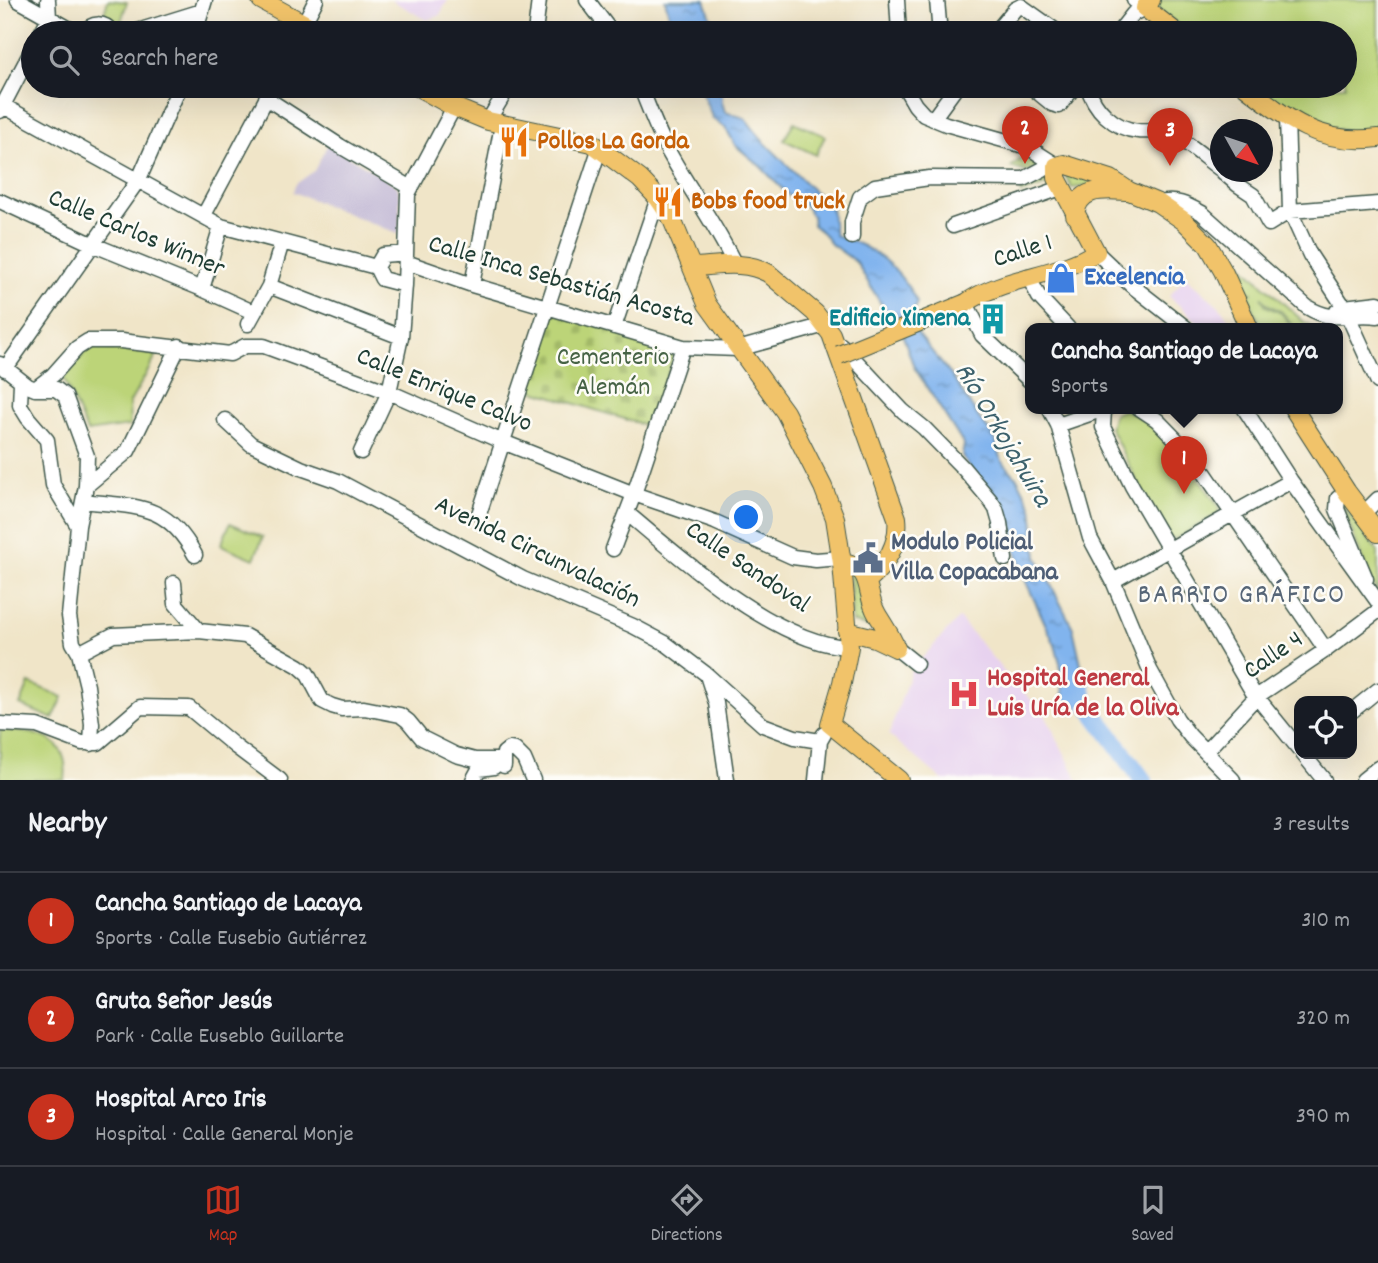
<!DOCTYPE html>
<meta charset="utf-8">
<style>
body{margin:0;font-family:Dekko,sans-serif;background:#20242c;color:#f1f3f6}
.controls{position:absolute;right:21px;bottom:21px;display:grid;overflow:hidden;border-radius:14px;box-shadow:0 7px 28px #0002}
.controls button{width:63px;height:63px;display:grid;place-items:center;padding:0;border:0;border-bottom:2px solid #363941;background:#171b24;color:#f1f3f6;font:35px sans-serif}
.compass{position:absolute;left:1210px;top:119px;width:63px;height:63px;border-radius:50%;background:#171b24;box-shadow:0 7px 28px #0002;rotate:130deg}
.you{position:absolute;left:747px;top:518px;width:24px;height:24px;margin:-18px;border:5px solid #fff;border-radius:50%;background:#1a73e8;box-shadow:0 0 0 10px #1a73e833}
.badge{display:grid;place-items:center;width:46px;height:46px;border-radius:50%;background:#c8321e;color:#fff;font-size:23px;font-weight:700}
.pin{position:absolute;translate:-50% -58px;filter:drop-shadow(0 2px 4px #0008)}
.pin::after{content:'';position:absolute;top:37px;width:24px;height:21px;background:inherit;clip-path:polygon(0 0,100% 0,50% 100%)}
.popup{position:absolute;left:1025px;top:323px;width:318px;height:91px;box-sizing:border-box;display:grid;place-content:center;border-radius:14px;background:#171b24;filter:drop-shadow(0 2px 5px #0005);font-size:23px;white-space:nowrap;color:#9ea1a6}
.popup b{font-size:26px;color:#f1f3f6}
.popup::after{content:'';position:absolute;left:50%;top:100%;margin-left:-14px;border:14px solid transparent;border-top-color:#171b24}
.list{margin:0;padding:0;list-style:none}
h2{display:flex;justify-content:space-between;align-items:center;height:91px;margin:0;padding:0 28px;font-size:30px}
h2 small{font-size:23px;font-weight:400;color:#9ea1a6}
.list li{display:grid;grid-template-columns:46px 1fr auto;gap:21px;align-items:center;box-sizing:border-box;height:98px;padding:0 28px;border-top:2px solid #363941}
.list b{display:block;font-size:26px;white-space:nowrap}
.list p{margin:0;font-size:23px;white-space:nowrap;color:#9ea1a6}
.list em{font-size:23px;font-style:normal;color:#9ea1a6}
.icon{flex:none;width:38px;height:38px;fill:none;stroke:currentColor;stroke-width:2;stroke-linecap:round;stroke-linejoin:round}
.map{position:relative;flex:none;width:1378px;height:780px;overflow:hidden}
.search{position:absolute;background:#171b24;box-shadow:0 7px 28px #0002;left:21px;right:21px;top:21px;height:77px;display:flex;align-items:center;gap:18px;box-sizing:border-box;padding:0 24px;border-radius:38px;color:#9ea1a6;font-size:26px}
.sheet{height:385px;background:#171b24}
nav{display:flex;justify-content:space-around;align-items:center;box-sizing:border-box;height:98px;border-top:2px solid #363941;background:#171b24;font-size:19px;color:#9ea1a6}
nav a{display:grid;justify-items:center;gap:4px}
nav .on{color:#c8321e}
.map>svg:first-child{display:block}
.built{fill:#e7d2ef}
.industrial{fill:#c8bfd8}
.green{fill:#bcd478;stroke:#6e8856;stroke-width:2}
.cemetery{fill:url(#cemetery-stones);stroke:#6e8856;stroke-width:2}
.water{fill:url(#water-ripples);stroke:#507891;stroke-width:2}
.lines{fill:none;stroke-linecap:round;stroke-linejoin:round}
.river{stroke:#81b4ee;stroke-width:18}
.minor-casing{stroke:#3e564a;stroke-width:17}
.major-casing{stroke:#3e564a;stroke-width:20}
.minor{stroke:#fff;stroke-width:14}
.major{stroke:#f1c36a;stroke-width:18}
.major-bridge-casing{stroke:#3e564a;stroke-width:20;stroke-linecap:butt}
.major-bridge{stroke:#f1c36a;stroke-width:18}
.labels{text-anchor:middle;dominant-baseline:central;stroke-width:5;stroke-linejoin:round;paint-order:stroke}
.food-label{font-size:26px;font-weight:bold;fill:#c56008;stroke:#fdfcf7;text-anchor:start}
.street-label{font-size:26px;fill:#1f3d34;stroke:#fdfcf7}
.shop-label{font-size:26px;font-weight:bold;fill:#366cbe;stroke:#fdfcf7;text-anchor:start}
.culture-label{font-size:26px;font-weight:bold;fill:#0d838f;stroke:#fdfcf7;text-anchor:end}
.park-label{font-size:26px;fill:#466345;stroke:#fdfcf7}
.service-label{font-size:26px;font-weight:bold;fill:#4e5e75;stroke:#fdfcf7;text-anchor:start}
.health-label{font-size:26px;font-weight:bold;fill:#be3a42;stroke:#fdfcf7;text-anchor:start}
.water-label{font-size:28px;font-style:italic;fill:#3c616c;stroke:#fdfcf7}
.neighbourhood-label{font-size:28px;letter-spacing:2px;fill:#576677;stroke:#fdfcf7}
</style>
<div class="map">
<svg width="1378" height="780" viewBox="0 0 1378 780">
<defs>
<pattern id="cemetery-stones" width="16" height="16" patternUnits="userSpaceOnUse" patternTransform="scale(1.75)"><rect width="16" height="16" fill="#bcd478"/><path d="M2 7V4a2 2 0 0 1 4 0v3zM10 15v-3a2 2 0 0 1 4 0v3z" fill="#a1b768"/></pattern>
<pattern id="water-ripples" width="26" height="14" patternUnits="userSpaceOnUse" patternTransform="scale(1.75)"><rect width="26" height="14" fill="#81b4ee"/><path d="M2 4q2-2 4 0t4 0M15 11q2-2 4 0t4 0" fill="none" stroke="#6994c2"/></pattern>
</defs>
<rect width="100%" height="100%" fill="#fdfcf7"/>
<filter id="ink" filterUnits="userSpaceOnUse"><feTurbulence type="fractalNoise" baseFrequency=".0143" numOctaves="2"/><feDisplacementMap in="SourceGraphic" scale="14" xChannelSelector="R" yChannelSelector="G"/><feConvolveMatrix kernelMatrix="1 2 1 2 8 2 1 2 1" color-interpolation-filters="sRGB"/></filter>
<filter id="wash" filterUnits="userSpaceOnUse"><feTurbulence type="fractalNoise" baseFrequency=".00686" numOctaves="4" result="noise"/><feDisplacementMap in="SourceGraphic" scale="28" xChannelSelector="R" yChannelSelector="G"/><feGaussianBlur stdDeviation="1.57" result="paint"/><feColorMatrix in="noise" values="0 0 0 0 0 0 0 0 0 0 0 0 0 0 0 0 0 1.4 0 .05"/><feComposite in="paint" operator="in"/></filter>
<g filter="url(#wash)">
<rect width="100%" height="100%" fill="#f0e5c8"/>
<path class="built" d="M391 0H448L439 16 427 20Z
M1186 277 1220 307 1234 328H1204L1169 296Z
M959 618 1007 675 1044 713 1078 780H943L889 735 911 670Z"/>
<path class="industrial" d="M328 144 397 186 400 195 399 234 293 192 296 184 314 171Z"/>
<path class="green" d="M108 0 127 2 120 25 102 20Z
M1158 0H1378V132L1370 134 1315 126 1257 86H1345V33H1188L1161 12 1158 6Z
M794 122 825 136 816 155 784 140Z
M1026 155 1035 162 1037 167 1026 172 1011 167Z
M1068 173 1096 181V185L1072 188 1066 177Z
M1048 176 1051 181 1049 184 1021 194 1019 183Z
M1222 247 1304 322 1314 328H1295L1282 312 1267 304 1261 297 1266 306 1281 313 1293 328H1262L1247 294 1253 293H1248Z
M89 346 157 355 129 404 130 426 87 432 63 377Z
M1124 410C1161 420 1198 477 1219 507L1218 514 1175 539 1170 538 1138 484 1110 427 1114 414Z
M1341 503 1378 552V592L1372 584Z
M230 523 263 537 254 559 221 545Z
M850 571H854L884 632 852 622Z
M29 683 63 697 53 719 20 705Z
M0 730C35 732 71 735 65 780H0Z"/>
<path class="cemetery" d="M549 311 676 349 650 427 525 388Z"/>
<path class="water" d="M665 0H705L716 33H674Z
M699 86H722V102L725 112 745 118 762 140 831 208 835 235C875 247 898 266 917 302L912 316 917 333 951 375 981 421 994 436 1002 461 1018 479 1032 507 1037 557 1073 628 1088 695 1069 711 1063 695 1060 663 1055 645 1026 582 1015 548 1014 530 1008 515 998 498 975 475 962 456 964 445 914 367 899 325 881 304 856 262 831 244 823 233 813 225 812 216 805 205 793 200 760 166 735 145 726 128 713 119Z"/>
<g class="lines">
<path class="river" d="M1080 677 1084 700 1143 780"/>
</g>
</g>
<g filter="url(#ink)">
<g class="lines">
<g class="minor-casing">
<path id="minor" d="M18 0 77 33
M587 0 612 33
M897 0 899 33
M937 0 939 23
M41 33 49 18 48 0
M83 33C92 22 104 21 113 33
M131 33 202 11
M195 33 205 0
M299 33 316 0
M535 33 539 0
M995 33 1015 9 1021 6 1059 33
M1118 33 1133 14 1145 8 1134 0
M640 86C650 110 658 134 671 156 692 193 717 227 735 265
M904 86 915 105 924 115 946 124 1028 147 1056 165
M1030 86 1052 104 1059 106 1075 86
M1088 86C1093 108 1114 129 1138 131 1148 132 1161 130 1171 134 1188 142 1205 158 1220 169
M266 98 340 146 410 187
M0 104 221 226 376 267
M0 111 33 48
M1287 118 1290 211 1310 255 1344 307 1378 382
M933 119 957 86
M488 121 509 86
M1223 172 1238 185 1253 195 1269 224 1290 211 1378 204
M0 201 94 245 202 289 253 312
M1158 203C1176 199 1186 204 1202 213L1307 307C1335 324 1349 312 1378 316
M204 215 273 86
M953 226 1061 188
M852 237V222L860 197 875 186 929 178 1024 179 1043 169 1050 161
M1096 252 1131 285 1186 328
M406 262 472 285 683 347 738 349 825 325
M1028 276 1039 297 1068 328
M405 285 382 279 376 267 383 255 406 253
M472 285 502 125
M269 286 401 337
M202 289 221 226
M966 303 982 335 1030 381
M1337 311 1344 307 1378 303
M248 324 269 286 282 242
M614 327 658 198
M841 345 903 411 924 428 964 469 990 500 996 509 1000 523 1005 559
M0 364 28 386 35 389H56L65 396 87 456 86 486 78 526 69 616 73 643 79 653 87 686 92 724 91 744
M5 369 139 179 180 86
M21 382 20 405 28 418 47 440 53 485 78 526
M35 389 53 375 77 348 88 341H121L230 354 245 346H264L389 392 503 442 634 494 715 522 793 557 816 560 841 558
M1049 408 1058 425 1090 538 1113 581 1150 670 1177 719 1190 736 1233 780
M1139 408 1157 420 1195 459 1326 650
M1244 408 1291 481 1378 602
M1104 410 1103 427 1132 486 1252 691 1299 749
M225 420 251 444 301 468 338 481 523 579 633 626 665 643 706 674 763 725 795 737 820 741
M1058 425 1107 408
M361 452 389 392 401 337 405 285 408 194 454 107
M86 486 128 451 179 346
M1347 492 1338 498 1337 509 1366 579
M83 501C135 507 167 502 195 555
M627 513C680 558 778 645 849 647
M479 514 600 147
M1363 514 1378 499
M613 549 634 494 683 347
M1113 581 1291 481
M174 583 176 604 199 631
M896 648 916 664
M79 653 113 635 199 631 245 636 299 666 307 673 322 701 332 706 342 709 364 708 400 715 408 721 422 738 456 755 475 760H503
M707 675 716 703 727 780
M1352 711 1378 690
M0 724 37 726 82 743H98L140 707 189 708 236 747 280 780
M1206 751 1256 697 1326 650 1378 611
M1303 754 1324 780
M504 766V753L509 749 515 750 524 759 533 780
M473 780 479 769 494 767
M816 780 820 741 824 734
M1363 780 1378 768"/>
</g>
<g class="major-casing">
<path id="major" d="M261 0 321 33
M1151 0 1145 8 1177 33
M416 86 454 107 488 121 592 143 640 179 658 198 671 217 707 304 785 412 823 487 835 518 842 563 849 647 842 683 830 724 899 780
M1245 86C1287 119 1321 146 1378 138
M1075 215C1078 186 1105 190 1127 191
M692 267C718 266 745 260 768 273L815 313 831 334 897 518C900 543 886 565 868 580
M966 303C1004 276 1058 277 1096 252L1057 178V166L1064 164 1111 179 1129 191 1158 203 1184 221 1208 245 1223 271 1249 328
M1293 408 1347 492 1378 533
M842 563C875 567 864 593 877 614 884 626 891 635 896 648
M847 631 875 638 896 648"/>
</g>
<use href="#minor" class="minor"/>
<use href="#major" class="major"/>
<g class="major-bridge-casing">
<path id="major-bridge" d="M839 355 966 303"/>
</g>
<use href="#major-bridge" class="major-bridge"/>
</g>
</g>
<defs>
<g id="restaurant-bare" transform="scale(2.415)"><path d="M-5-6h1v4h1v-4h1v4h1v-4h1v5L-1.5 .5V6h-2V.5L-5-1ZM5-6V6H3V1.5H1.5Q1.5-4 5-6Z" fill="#e8710a" stroke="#fdfcf7" stroke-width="2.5" paint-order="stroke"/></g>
<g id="shop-bare" transform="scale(2.415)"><path d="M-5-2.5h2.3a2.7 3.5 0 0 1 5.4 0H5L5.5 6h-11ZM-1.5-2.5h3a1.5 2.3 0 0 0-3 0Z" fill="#3f7fe0" stroke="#fdfcf7" stroke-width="2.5" paint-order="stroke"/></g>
<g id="building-bare" transform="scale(2.415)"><path d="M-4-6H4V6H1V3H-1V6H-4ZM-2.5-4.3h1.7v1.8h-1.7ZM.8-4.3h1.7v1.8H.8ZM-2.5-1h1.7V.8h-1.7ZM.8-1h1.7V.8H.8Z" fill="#0f9aa8" stroke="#fdfcf7" stroke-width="2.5" paint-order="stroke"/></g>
<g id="civic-bare" transform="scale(2.415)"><path d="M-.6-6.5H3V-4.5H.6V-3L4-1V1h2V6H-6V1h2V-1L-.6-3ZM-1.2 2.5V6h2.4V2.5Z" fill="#5c6f8a" stroke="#fdfcf7" stroke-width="2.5" paint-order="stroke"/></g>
<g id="hospital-bare" transform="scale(2.415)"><path d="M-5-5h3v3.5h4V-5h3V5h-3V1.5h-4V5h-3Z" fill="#e0444e" stroke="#fdfcf7" stroke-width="2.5" paint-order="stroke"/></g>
</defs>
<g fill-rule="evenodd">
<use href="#restaurant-bare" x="514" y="142"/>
<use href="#restaurant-bare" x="668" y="202"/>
<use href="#shop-bare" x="1061" y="278"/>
<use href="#building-bare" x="993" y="319"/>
<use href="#civic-bare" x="868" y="558"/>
<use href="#hospital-bare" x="964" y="694"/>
</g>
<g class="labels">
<g class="food-label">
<text x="537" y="142">Pollos La Gorda</text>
<text x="691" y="202">Bobs food truck</text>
</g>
<g class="street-label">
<text transform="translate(136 234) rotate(23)">Calle Carlos Winner</text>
<text transform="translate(1023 252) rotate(-18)">Calle 1</text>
<text transform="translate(561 282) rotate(16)">Calle Inca Sebastián Acosta</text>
<text transform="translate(444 391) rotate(22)">Calle Enrique Calvo</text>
<text transform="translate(537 553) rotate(26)">Avenida Circunvalación</text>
<text transform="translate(747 568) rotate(34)">Calle Sandoval</text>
<text transform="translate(1274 656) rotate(-34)">Calle 4</text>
</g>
<g class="shop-label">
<text x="1084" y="278">Excelencia</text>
</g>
<g class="culture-label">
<text x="970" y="319">Edificio Ximena</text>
</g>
<g class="park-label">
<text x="613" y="358">Cementerio<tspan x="613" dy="30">Alemán</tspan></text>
</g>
<g class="service-label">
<text x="891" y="543">Modulo Policial<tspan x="891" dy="30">Villa Copacabana</tspan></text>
</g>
<g class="health-label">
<text x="987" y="679">Hospital General<tspan x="987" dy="30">Luis Uría de la Oliva</tspan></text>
</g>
<g class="water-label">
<text transform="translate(1001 436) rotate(59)">Río Orkojahuira</text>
</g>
<g class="neighbourhood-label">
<text x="1242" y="597">BARRIO GRÁFICO</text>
</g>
</g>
</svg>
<div class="controls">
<button><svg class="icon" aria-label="locate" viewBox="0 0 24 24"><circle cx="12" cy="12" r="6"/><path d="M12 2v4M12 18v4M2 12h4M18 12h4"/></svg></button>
</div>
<svg class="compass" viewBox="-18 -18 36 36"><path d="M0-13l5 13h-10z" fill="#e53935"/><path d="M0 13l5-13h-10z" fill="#9ea1a6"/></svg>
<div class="you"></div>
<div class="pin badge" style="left:1184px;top:494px">1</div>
<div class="popup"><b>Cancha Santiago de Lacaya</b>Sports</div>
<div class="pin badge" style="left:1025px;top:164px">2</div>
<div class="pin badge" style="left:1170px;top:166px">3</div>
<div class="search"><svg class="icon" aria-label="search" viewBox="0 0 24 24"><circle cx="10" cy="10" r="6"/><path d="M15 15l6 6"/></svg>Search here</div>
</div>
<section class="sheet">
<h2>Nearby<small>3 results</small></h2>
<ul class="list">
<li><span class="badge">1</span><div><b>Cancha Santiago de Lacaya</b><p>Sports · Calle Eusebio Gutiérrez</p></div><em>310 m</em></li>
<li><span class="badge">2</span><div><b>Gruta Señor Jesús</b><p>Park · Calle Euseblo Guillarte</p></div><em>320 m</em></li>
<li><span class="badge">3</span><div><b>Hospital Arco Iris</b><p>Hospital · Calle General Monje</p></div><em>390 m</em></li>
</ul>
</section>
<nav>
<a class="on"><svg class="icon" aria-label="map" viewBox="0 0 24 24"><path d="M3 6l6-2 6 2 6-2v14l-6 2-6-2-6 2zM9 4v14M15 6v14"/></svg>Map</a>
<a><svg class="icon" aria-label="directions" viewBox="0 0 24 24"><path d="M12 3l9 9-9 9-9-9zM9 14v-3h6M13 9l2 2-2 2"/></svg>Directions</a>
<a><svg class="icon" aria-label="saved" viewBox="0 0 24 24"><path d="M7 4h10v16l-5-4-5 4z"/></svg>Saved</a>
</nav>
